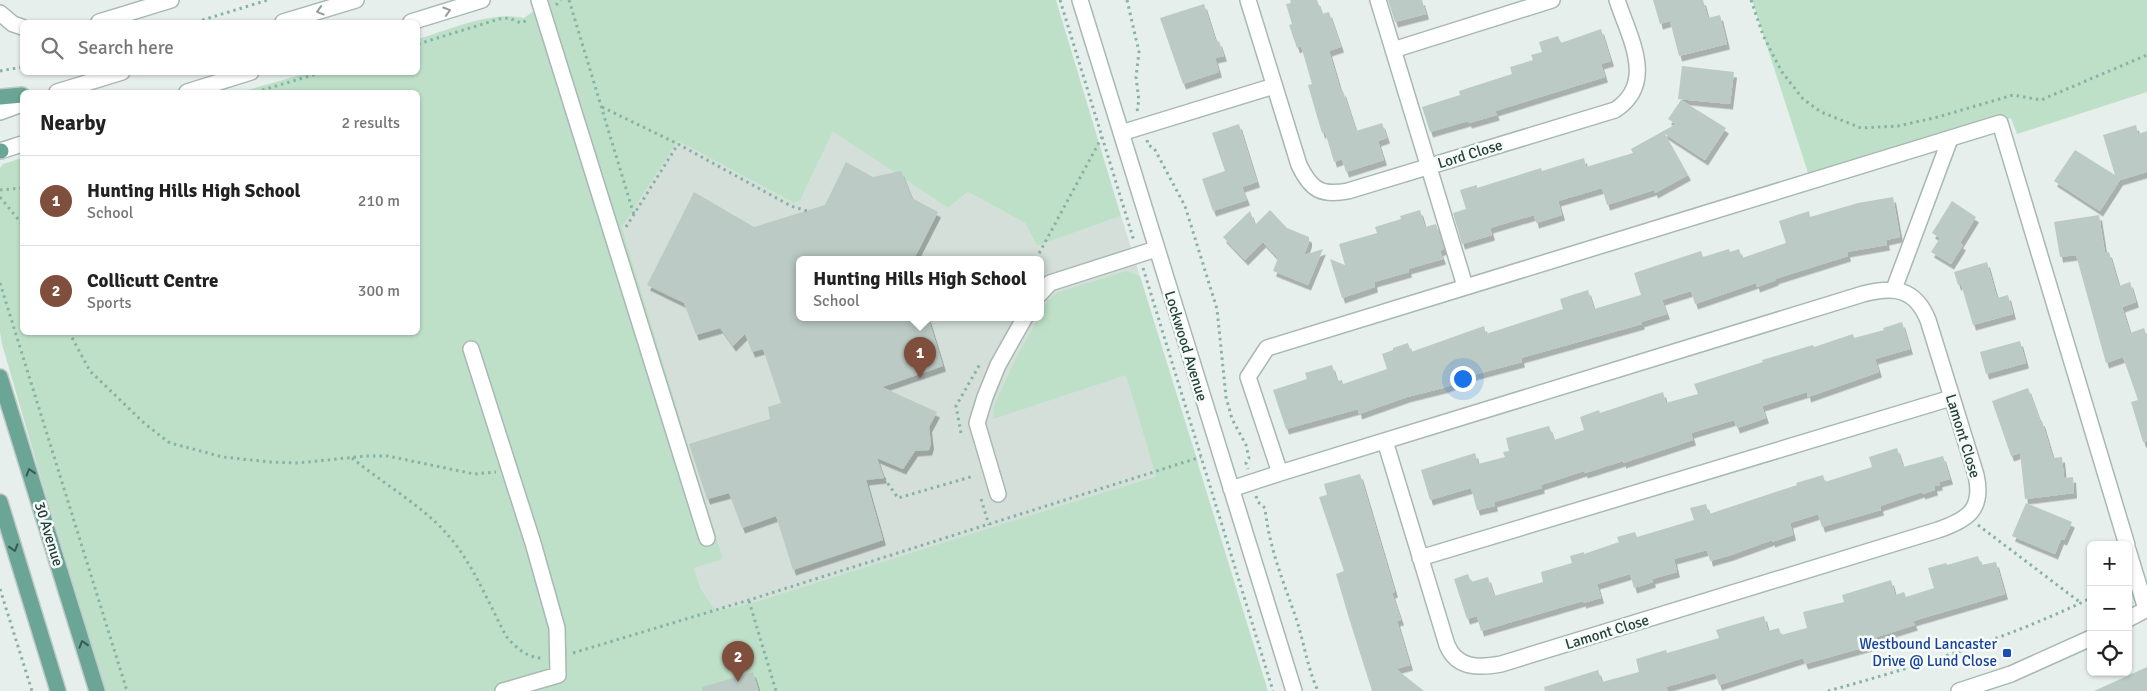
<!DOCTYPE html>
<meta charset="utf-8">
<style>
body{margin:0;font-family:Signika,sans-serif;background:#f6f6f6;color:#222}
.controls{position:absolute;right:15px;bottom:15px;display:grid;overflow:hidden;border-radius:8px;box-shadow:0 1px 4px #0004}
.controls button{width:45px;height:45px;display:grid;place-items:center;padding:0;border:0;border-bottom:1px solid #e0e0e0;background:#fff;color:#222;font:25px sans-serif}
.you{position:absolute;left:1462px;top:378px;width:18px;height:18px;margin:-12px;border:4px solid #fff;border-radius:50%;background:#1a73e8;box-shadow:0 0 0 8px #1a73e833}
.badge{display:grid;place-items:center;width:32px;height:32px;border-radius:50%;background:#804e3d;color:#fff;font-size:16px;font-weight:700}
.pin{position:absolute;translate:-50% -41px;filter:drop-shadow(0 1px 2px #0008)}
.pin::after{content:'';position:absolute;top:26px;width:18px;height:15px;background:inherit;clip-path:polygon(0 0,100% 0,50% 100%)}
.popup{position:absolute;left:796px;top:256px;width:248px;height:65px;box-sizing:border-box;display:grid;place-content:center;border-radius:8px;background:#fff;filter:drop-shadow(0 1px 4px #0005);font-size:16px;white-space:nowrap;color:#767676}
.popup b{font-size:19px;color:#222}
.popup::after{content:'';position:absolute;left:50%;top:100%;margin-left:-10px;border:10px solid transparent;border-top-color:#fff}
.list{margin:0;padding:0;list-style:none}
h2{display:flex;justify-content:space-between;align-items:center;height:65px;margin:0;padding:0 20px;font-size:21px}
h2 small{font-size:16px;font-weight:400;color:#767676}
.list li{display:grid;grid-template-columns:32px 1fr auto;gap:15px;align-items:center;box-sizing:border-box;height:90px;padding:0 20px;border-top:1px solid #e0e0e0}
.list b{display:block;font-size:19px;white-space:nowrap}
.list p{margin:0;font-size:16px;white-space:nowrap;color:#767676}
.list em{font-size:16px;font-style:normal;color:#767676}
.icon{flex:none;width:28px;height:28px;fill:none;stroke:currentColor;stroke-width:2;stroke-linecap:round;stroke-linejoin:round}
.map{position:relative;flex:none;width:2147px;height:691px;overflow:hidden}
.search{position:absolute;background:#fff;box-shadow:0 1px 4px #0004;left:20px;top:20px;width:400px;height:55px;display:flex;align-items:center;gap:12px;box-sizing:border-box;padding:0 18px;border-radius:8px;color:#767676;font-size:19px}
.panel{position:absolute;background:#fff;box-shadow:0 1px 4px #0004;left:20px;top:90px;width:400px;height:245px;border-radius:8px}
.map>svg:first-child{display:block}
.built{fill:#d4dfda;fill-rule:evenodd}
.green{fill:#bfe0c8}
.building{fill:#bbcac4;filter:url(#shadow)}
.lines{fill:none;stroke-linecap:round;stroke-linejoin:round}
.minor-casing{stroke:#a8b8b2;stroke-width:18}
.major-casing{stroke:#c2cac8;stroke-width:18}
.path{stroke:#86b3a5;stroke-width:3;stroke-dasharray:2.5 4;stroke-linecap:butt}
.minor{stroke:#fff;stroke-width:15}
.major{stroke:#6aa596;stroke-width:15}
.oneway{stroke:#92a09c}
.oneway2{stroke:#365b51}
.transit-dot{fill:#1a4fb4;stroke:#f7fbf9;stroke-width:2}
.labels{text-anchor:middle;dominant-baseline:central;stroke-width:5;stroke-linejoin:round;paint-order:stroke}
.street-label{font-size:15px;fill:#24423a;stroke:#f7fbf9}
.transit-label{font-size:15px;fill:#164399;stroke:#f7fbf9;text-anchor:end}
</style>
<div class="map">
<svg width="2147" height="691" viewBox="0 0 2147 691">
<defs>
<filter id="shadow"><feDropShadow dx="3" dy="5.5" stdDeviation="0" flood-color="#0004"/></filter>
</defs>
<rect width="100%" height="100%" fill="#e6efeb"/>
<path class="built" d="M833 132 948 208 968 192 1025 223 1037 246 1121 216 1198 462 988 530 755 602 716 611 701 589 694 567 723 559 622 227 678 141 794 203 800 201ZM800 259H1040V317H800Z"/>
<path class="green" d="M549 0H1056L1121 216 1037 246 1025 223 968 192 948 208 833 132 800 201 794 203 678 141 622 227 723 559 694 568 701 589 716 611 755 602 1156 476 1126 375 993 419 994 405 1015 360 1047 302 1056 293 1126 271 1140 276 1268 691H106L42 482 2 344 0 332V168L3 164 22 158V332H418V92H241L307 73 418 72V39C449 30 492 10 524 18Z
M1752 0H2147V92L2017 134 2011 118 1810 179Z"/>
<path class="building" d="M1290 0H1317L1322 14 1329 12 1341 47 1329 51 1341 92 1343 91 1356 131 1382 123 1387 138 1378 141 1384 160 1346 172 1342 159 1334 162 1325 132 1322 133 1316 113 1308 85 1312 84 1301 46 1297 48 1289 25 1292 24 1286 4 1291 3Z
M1388 0H1422L1426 14 1395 22Z
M1653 0H1703L1708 18 1720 15 1727 44 1679 56 1670 21 1660 24Z
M1204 4 1216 42 1219 41 1224 56 1215 58 1219 72 1183 84 1160 18Z
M1601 29 1611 61 1601 64 1605 77 1495 111 1497 115 1469 123 1468 121 1430 132 1422 107 1460 95 1459 91 1512 74 1510 67 1533 60 1531 55 1542 52 1539 42 1558 36 1561 43Z
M1682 66 1734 72 1730 104 1678 99Z
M1681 100 1726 128 1705 160 1665 134 1688 175 1655 193 1654 190 1607 205 1602 188 1558 201 1562 215 1536 223 1534 215 1490 228 1492 235 1462 244 1453 213 1466 209 1460 190 1477 185V188L1541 168 1542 171 1584 158 1586 167 1633 153 1631 149 1676 124 1668 119Z
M1239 124 1257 182 1242 187 1247 200 1213 211 1202 179 1225 171 1212 133Z
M2136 125 2138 134 2147 131V172L2120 180 2100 211 2054 181 2075 150 2115 175 2103 135Z
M846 162 873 177 901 171 912 198 938 212 914 259H800V317H928L943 366 882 387 937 412 929 427 931 444 929 450 915 451 903 469 877 458 884 478 866 480 883 540 793 570 776 516 742 528 729 493 707 499 689 444 770 419 768 407 781 403 763 349 752 352 745 334 733 346 720 328 696 335 684 303 647 285 694 192 754 227 825 205Z
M1893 197 1900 237 1886 240 1887 245 1847 252 1848 256 1775 279 1776 280 1757 287 1756 283 1695 304 1691 291 1662 300 1667 314 1641 322 1642 324 1521 358 1522 362 1462 378 1463 381 1443 388 1407 397 1359 414 1358 409 1286 429 1273 390 1307 379 1305 373 1332 365 1337 381 1342 380 1343 384 1387 369 1382 354 1393 350V348L1408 343 1411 352 1484 326 1486 334 1563 309 1560 299 1588 290 1594 309 1641 295 1634 273 1701 251 1703 257 1729 249 1730 252 1739 249 1742 258 1786 243 1779 221 1809 211 1810 217 1858 203Z
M1952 201 1976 217 1960 243 1963 245 1951 264 1931 252 1940 238 1932 233Z
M1270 210 1287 228 1309 237V242L1304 255 1323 249 1308 285 1273 271 1278 258 1263 242 1245 260 1223 237 1250 211 1255 225Z
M1420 210 1425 227 1436 224 1444 249 1440 251 1443 259 1408 269 1409 272 1374 282 1375 287 1342 298 1330 259 1345 265 1339 244 1377 233 1375 227 1401 219 1400 216Z
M2099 215 2105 253 2109 252 2119 286 2130 282 2136 302 2122 307 2130 333 2144 328 2147 337V442H2143L2131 402 2138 400 2123 357 2106 363 2076 255 2060 257 2054 222Z
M1987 262 1997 298 2008 295 2013 314 1973 325 1961 284 1958 285 1954 272Z
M1902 322 1910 349 1875 359 1879 372 1808 397 1807 392 1762 406 1766 418 1737 428 1734 420 1691 433 1693 440 1623 463V461L1585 473 1584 471 1541 485 1542 488 1494 502 1495 506 1477 510 1471 488 1430 500 1421 470 1475 453 1478 464 1505 457 1503 452 1509 451 1506 438 1549 426 1554 440 1584 430 1580 417 1599 410 1600 413 1663 392 1666 403 1698 394 1694 384 1763 362 1762 360 1813 345 1814 347 1853 334 1854 338 1884 330 1883 328Z
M2020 341 2026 363 1986 374 1980 352Z
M2028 388 2040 421H2042L2053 458 2062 457 2064 478 2073 477 2074 493 2025 499 2020 453 2011 456 1992 401Z
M1897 448 1903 467 1943 456 1950 479 1939 482 1940 485 1934 486 1935 490 1922 494V492L1880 506 1881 510 1860 516 1822 527 1818 514 1790 523 1793 535 1772 542V540L1731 555 1710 561 1707 550 1674 559 1677 572 1652 579 1653 582 1634 588 1630 574 1597 584 1601 598 1583 603V601L1481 631 1477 616 1467 619 1454 579 1468 574 1471 582 1488 577 1494 596 1543 582 1541 572 1572 563 1570 556 1584 552V554L1619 542 1617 537 1635 532 1637 537 1694 520 1690 508 1706 504 1709 514 1797 485 1796 483 1823 475 1825 482 1872 467 1869 457Z
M1360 474 1395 592 1392 593 1401 620 1397 621 1410 665 1396 669 1424 691H1372L1348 615 1336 574 1344 571 1319 497 1327 495 1324 484Z
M2026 503 2072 522 2064 540 2061 539 2055 554 2012 536Z
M1978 556 1981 565 1996 562 2005 594 1913 621 1915 625 1867 640 1869 646 1805 664 1803 658 1719 685 1715 673 1666 687 1668 691H1545L1544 687 1598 670 1602 682 1639 672 1636 659 1666 650 1667 653 1719 638 1716 630 1764 616 1768 631 1779 628 1781 635 1807 628 1803 612 1844 602 1842 595 1891 580 1895 595 1904 592 1906 597 1934 588 1928 568 1946 563 1947 565Z
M2147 667V691H2094Z
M753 672 759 691H702V687Z"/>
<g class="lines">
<g class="minor-casing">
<path id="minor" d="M539 0 707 538
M1080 0 1294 691
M1248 0 1299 165C1311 190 1321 196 1348 191L1615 110C1657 83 1629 37 1617 0
M1378 0 1465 286
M0 13 13 24 22 27
M99 22 171 0
M283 22 356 0
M411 22 482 0
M1393 50 1552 0
M57 92 122 72
M187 92 251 72
M0 112 22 104
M1121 133 1274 86
M0 151 22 144
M1894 289 1950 139
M1040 294 1050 283 1156 249
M471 349 533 543 557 628 558 675 503 691
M1280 473 1248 377 1267 348 2000 123 2127 545
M1231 489 1280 473 1863 294C1894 286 1915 288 1928 320L1976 475C1984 510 1967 520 1938 530L1501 664C1479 668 1457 669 1447 645L1385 441
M998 494 977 423 985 397 998 365 1025 317
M2128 550 2146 609
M1420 558 1951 398
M2128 619 2147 609
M1959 691 2011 674 2091 638"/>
</g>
<g class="major-casing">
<path id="major" d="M0 97 22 95
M0 151H1
M0 377 97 691
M0 502 58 691"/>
</g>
<path class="path" d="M569 0 634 215
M1060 0 1134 241
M1127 0 1139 52 1136 77 1139 101 1137 108 1138 113
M1751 0 1763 35 1773 55 1782 72 1803 99 1821 112 1861 128 1898 126 1938 117 2013 95 2041 100 2147 55
M556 5 561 0
M196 22 268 0
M418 44 499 19 509 18 521 23 528 20
M0 71 22 67
M256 92 323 72
M602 107 678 144 791 206 807 211
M1147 140 1148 145 1154 148 1185 206 1217 309 1226 397 1232 419 1246 445 1249 458 1246 463 1248 469
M0 190 22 188
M0 197 22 224
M626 227 678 144
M1036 259 1102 137
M1143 268 1273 691
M0 283 127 691
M69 332 90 371 145 424 170 443 223 457 270 462 298 463 366 456H388L474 474 496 472
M961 433 956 406 980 364
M352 458C381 482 424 507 448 535 473 564 488 602 506 636 515 647 527 658 542 658
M884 478 898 498 974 476
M1256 496 1258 502 1265 508C1269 547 1283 581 1296 618 1304 642 1307 667 1318 691
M981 499 989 525
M1978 525 2081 603
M0 589 32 691
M749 601 776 691
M573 653 749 600 1201 457
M1828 691C1918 666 2007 639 2091 598"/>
<use href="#minor" class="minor"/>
<use href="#major" class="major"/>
</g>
<defs><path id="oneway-chevron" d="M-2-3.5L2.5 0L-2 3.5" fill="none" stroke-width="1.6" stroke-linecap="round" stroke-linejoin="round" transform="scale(1.25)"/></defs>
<g class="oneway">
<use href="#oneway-chevron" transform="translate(320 11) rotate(163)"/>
<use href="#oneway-chevron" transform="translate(447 11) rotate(-17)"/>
</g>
<g class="oneway2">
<use href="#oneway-chevron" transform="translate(30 472) rotate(-107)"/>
<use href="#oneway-chevron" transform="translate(14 548) rotate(73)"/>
<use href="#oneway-chevron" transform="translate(83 644) rotate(-107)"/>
</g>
<rect class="transit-dot" x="2002" y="648" width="10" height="10" rx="2.5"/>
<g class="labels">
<g class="street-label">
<text transform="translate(1470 154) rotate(-17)">Lord Close</text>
<text transform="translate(1186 346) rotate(73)">Lockwood Avenue</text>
<text transform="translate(1963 436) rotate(73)">Lamont Close</text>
<text transform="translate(49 534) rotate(73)">30 Avenue</text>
<text transform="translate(1607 632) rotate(-17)">Lamont Close</text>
</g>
<g class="transit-label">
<text x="1997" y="644">Westbound Lancaster<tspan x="1997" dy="17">Drive @ Lund Close</tspan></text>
</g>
</g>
</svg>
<div class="controls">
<button>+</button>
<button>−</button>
<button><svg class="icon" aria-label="locate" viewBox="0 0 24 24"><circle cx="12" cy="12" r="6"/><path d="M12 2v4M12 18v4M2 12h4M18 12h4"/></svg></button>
</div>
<div class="you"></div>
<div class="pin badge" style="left:920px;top:378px">1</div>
<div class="popup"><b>Hunting Hills High School</b>School</div>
<div class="pin badge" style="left:738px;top:682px">2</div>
<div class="search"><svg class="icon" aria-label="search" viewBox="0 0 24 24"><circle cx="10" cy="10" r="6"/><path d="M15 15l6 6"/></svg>Search here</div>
<section class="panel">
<h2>Nearby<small>2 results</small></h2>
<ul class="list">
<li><span class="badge">1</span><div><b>Hunting Hills High School</b><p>School</p></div><em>210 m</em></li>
<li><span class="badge">2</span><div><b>Collicutt Centre</b><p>Sports</p></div><em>300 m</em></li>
</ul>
</section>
</div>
